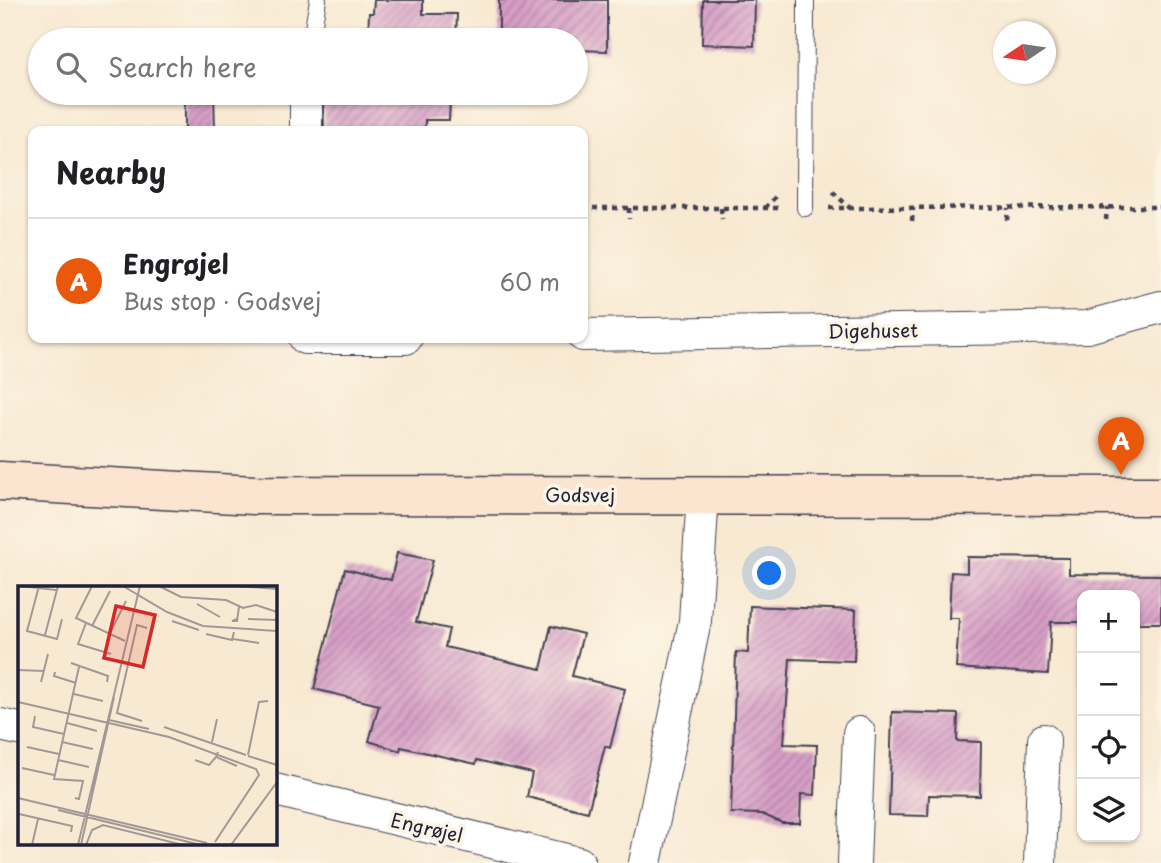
<!DOCTYPE html>
<meta charset="utf-8">
<style>
body{margin:0;font-family:"Playpen Sans",sans-serif;background:#f2f2f2;color:#202124}
.controls{position:absolute;right:21px;bottom:21px;display:grid;overflow:hidden;border-radius:14px;box-shadow:0 2px 5px #0004}
.controls button{width:63px;height:63px;display:grid;place-items:center;padding:0;border:0;border-bottom:2px solid #e0e0e0;background:#fff;color:#202124;font:35px sans-serif}
.compass{position:absolute;left:993px;top:21px;width:63px;height:63px;border-radius:50%;background:#fff;box-shadow:0 2px 5px #0004;rotate:257deg}
.you{position:absolute;left:770px;top:574px;width:24px;height:24px;margin:-18px;border:5px solid #fff;border-radius:50%;background:#1a73e8;box-shadow:0 0 0 10px #1a73e833}
.badge{display:grid;place-items:center;width:46px;height:46px;border-radius:50%;background:#ea580c;color:#fff;font-size:23px;font-weight:700}
.pin{position:absolute;translate:-50% -58px;filter:drop-shadow(0 2px 4px #0008)}
.pin::after{content:'';position:absolute;top:37px;width:24px;height:21px;background:inherit;clip-path:polygon(0 0,100% 0,50% 100%)}
.list{margin:0;padding:0;list-style:none}
h2{display:flex;justify-content:space-between;align-items:center;height:91px;margin:0;padding:0 28px;font-size:30px}
h2 small{font-size:23px;font-weight:400;color:#757577}
.list li{display:grid;grid-template-columns:46px 1fr auto;gap:21px;align-items:center;box-sizing:border-box;height:126px;padding:0 28px;border-top:2px solid #e0e0e0}
.list b{display:block;font-size:26px;white-space:nowrap}
.list p{margin:0;font-size:23px;white-space:nowrap;color:#757577}
.list em{font-size:23px;font-style:normal;color:#757577}
.icon{flex:none;width:38px;height:38px;fill:none;stroke:currentColor;stroke-width:2;stroke-linecap:round;stroke-linejoin:round}
.map{position:relative;flex:none;width:1161px;height:863px;overflow:hidden}
.search{position:absolute;background:#fff;box-shadow:0 2px 5px #0004;left:28px;top:28px;width:560px;height:77px;display:flex;align-items:center;gap:18px;box-sizing:border-box;padding:0 24px;border-radius:38px;color:#757577;font-size:26px}
.panel{position:absolute;background:#fff;box-shadow:0 2px 5px #0004;left:28px;top:126px;width:560px;height:217px;border-radius:14px}
.map>svg:first-child{display:block}
.building{fill:url(#building-hatch)}
.lines{fill:none;stroke-linecap:round;stroke-linejoin:round}
.lane-casing{stroke:#424052;stroke-width:18}
.street-casing{stroke:#424052;stroke-width:34}
.secondary-casing{stroke:#424052;stroke-width:41}
.path{stroke:#424052;stroke-width:4.5;stroke-dasharray:5 5;stroke-linecap:butt}
.lane{stroke:#fff;stroke-width:16}
.street{stroke:#fff;stroke-width:32}
.secondary{stroke:#fce5d0;stroke-width:38}
.labels{text-anchor:middle;dominant-baseline:central;stroke-width:7;stroke-linejoin:round;paint-order:stroke}
.street-label{font-size:19px;fill:#22223b;stroke:#fcf5e5}
.inset-road{fill:none;stroke:#a29996;stroke-width:2}
.view{fill:#d62828;fill-opacity:0.15;stroke:#d62828;stroke-width:3.5}
.inset-edge{fill:none;stroke:#22223b;stroke-width:3.5}
</style>
<div class="map">
<svg width="1161" height="863" viewBox="0 0 1161 863">
<defs>
<pattern id="building-hatch" width="6" height="6" patternUnits="userSpaceOnUse" patternTransform="scale(1.75)"><rect width="6" height="6" fill="#d79ec6"/><path d="M-1 1l2-2M0 6l6-6M5 7l2-2" fill="none" stroke="#ae80a2"/></pattern>
</defs>
<rect width="100%" height="100%" fill="#fcf5e5"/>
<filter id="ink" filterUnits="userSpaceOnUse"><feTurbulence type="fractalNoise" baseFrequency=".0143" numOctaves="2"/><feDisplacementMap in="SourceGraphic" scale="14" xChannelSelector="R" yChannelSelector="G"/><feConvolveMatrix kernelMatrix="1 2 1 2 8 2 1 2 1" color-interpolation-filters="sRGB"/></filter>
<filter id="wash" filterUnits="userSpaceOnUse"><feTurbulence type="fractalNoise" baseFrequency=".00686" numOctaves="4" result="noise"/><feDisplacementMap in="SourceGraphic" scale="28" xChannelSelector="R" yChannelSelector="G"/><feGaussianBlur stdDeviation="1.57" result="paint"/><feColorMatrix in="noise" values="0 0 0 0 0 0 0 0 0 0 0 0 0 0 0 0 0 1.4 0 .05"/><feComposite in="paint" operator="in"/></filter>
<g filter="url(#wash)">
<rect width="100%" height="100%" fill="#f8e9d2"/>
<g id="blocks">
<path class="building" d="M374 0H423V14H457L456 40H368L369 13H373Z
M499 0H607V51L576 50V40H499Z
M703 0H755L754 46 702 44Z
M185 93H214L215 131H185Z
M323 93H455V102L450 101 449 120H425V131H324Z
M397 553 433 560 416 622 449 629 445 647 541 669 551 626 583 634 572 676 625 689 610 748 605 746 588 812 527 797 532 773 477 760 476 764 401 747 400 751 369 741 379 705 314 689 345 569 391 580Z
M967 557 1069 558V574L1161 575V623H1135V595H1082V622H1051L1048 674 956 668 959 618H949L951 572 967 573Z
M750 606 856 610 854 661 790 659 784 744 817 745 815 795 801 794 800 823H782L762 814 731 813 736 652 748 653Z
M892 712 958 714 957 741 981 742 980 796 929 795 928 816 889 815Z"/>
</g>
</g>
<g filter="url(#ink)">
<use href="#blocks" fill-opacity="0" stroke="#424052" stroke-width="2"/>
<g class="lines">
<g class="lane-casing">
<path id="lane" d="M311 40 318 0
M805 208 806 0"/>
</g>
<g class="street-casing">
<path id="street" d="M306 131V99
M583 335 1087 327 1161 307
M305 338H406
M0 725 19 729
M275 790 579 863
M645 863 695 621 703 494
M854 863 859 733
M1040 863 1044 740"/>
</g>
<g class="secondary-casing">
<path id="secondary" d="M0 481 254 495 1161 496"/>
</g>
<path class="path" d="M833 192 850 208
M583 208H779
M629 208V219
M721 208 722 219
M765 208 778 194
M829 208 1161 207
M1007 220 1008 208
M1106 220 1107 207
M912 221 913 208"/>
<use href="#lane" class="lane"/>
<use href="#street" class="street"/>
<use href="#secondary" class="secondary"/>
</g>
</g>
<g class="labels">
<g class="street-label">
<text transform="translate(873 330) rotate(-1)">Digehuset</text>
<text x="580" y="494">Godsvej</text>
<text transform="translate(427 827) rotate(13)">Engrøjel</text>
</g>
</g>
<g transform="translate(18 586)">
<rect width="259" height="259" fill="#f8e9d2"/>
<path class="inset-road" d="M2 0 38 4M21 0 9 45 39 53 44 33M74 0 58 32 107 55M105 0 149 26 185 40 259 45M141 0 163 11 208 14 225 22 238 19 259 26M217 0 259 3M179 18 202 31M219 33 214 35H219L221 21M230 33 259 34M154 35 181 44M68 37 60 58 93 68M74 40 92 5M188 48 214 54 216 46M27 49 40 0M91 49 108 15M215 53 241 57M53 77 90 90 89 96M0 84 26 85M37 86 36 90 58 97M23 96 30 68M56 108 85 115M0 116 151 151 238 183 241 189 197 256M17 130 15 141 46 148M91 134 131 143M124 135 99 127 119 39 129 42M49 137 79 145M146 141 228 169M44 156 75 163M194 156 199 133M9 161 41 168M200 166 198 171 219 180M230 169 241 116 250 115M230 170 259 179M40 174 71 181M177 174 191 179 198 171M4 182 36 189M0 212 189 257M57 212 61 213 65 195 36 193 61 81M40 224 183 259M1 228 54 240 53 246M14 259 20 233M60 259 122 0M63 259 96 111M68 259 74 244 85 239 165 259M213 259 259 196"/>
<path class="view" d="M98 20 137 29 125 81 86 72Z"/>
<rect width="259" height="259" class="inset-edge"/>
</g>
</svg>
<div class="controls">
<button>+</button>
<button>−</button>
<button><svg class="icon" aria-label="locate" viewBox="0 0 24 24"><circle cx="12" cy="12" r="6"/><path d="M12 2v4M12 18v4M2 12h4M18 12h4"/></svg></button>
<button><svg class="icon" aria-label="layers" viewBox="0 0 24 24"><path d="M12 4l9 5-9 5-9-5zM3 14l9 5 9-5"/></svg></button>
</div>
<svg class="compass" viewBox="-18 -18 36 36"><path d="M0-13l5 13h-10z" fill="#e53935"/><path d="M0 13l5-13h-10z" fill="#757577"/></svg>
<div class="you"></div>
<div class="pin badge" style="left:1121px;top:475px">A</div>
<div class="search"><svg class="icon" aria-label="search" viewBox="0 0 24 24"><circle cx="10" cy="10" r="6"/><path d="M15 15l6 6"/></svg>Search here</div>
<section class="panel">
<h2>Nearby<small></small></h2>
<ul class="list">
<li><span class="badge">A</span><div><b>Engrøjel</b><p>Bus stop · Godsvej</p></div><em>60 m</em></li>
</ul>
</section>
</div>
